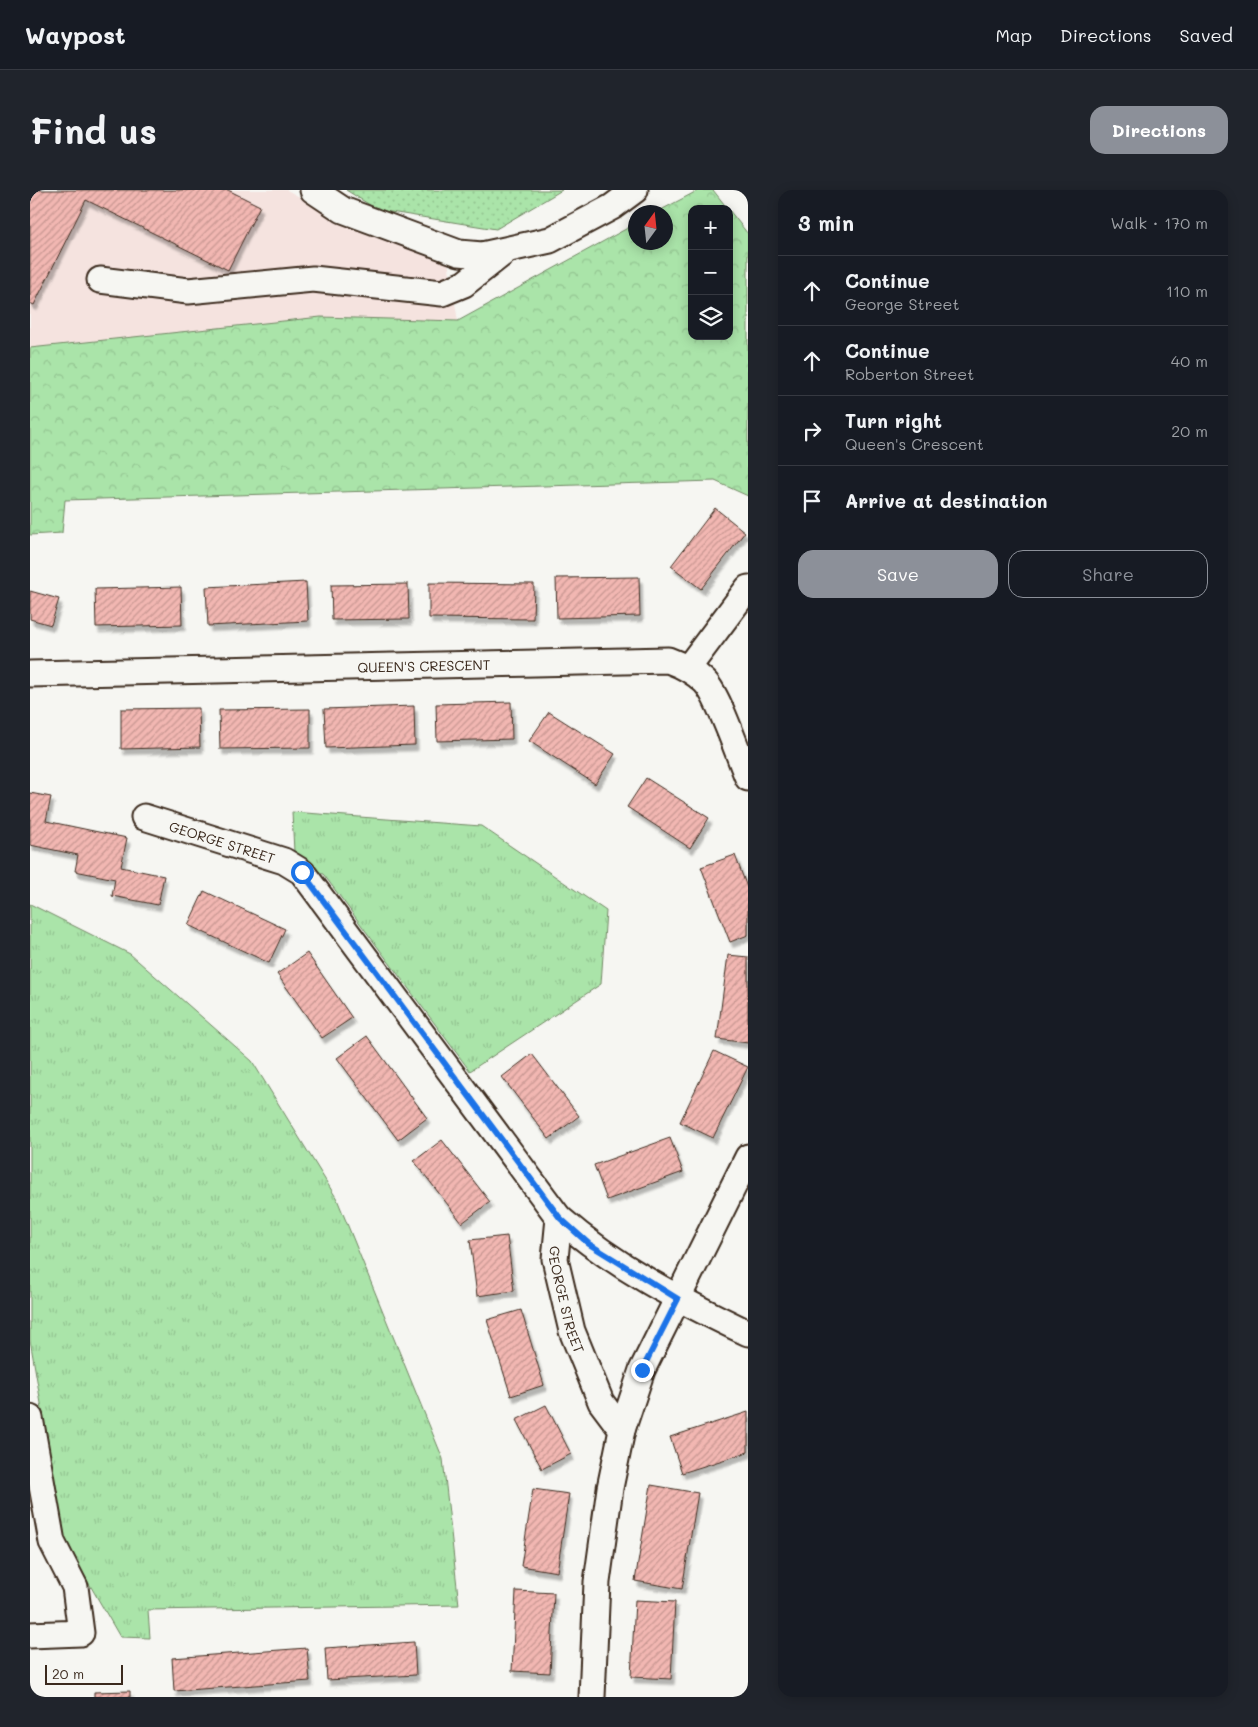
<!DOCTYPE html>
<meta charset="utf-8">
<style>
body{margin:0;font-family:Mali,sans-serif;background:#20242c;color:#f1f3f6}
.controls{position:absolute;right:15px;top:15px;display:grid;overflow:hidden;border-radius:10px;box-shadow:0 2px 12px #0003}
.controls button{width:45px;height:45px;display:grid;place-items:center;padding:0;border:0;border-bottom:1px solid #363941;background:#171b24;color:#f1f3f6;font:25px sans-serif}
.compass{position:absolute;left:598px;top:15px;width:45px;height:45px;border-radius:50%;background:#171b24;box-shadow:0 2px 12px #0003;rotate:15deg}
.scale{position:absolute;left:15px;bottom:12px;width:78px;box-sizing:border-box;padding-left:5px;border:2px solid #3b2a1e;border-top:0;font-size:14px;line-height:18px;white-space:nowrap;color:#3b2a1e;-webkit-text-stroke:4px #f6f6f2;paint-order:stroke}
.stop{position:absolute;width:15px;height:15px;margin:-11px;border:4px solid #1a73e8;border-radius:50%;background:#fff}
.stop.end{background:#1a73e8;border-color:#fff;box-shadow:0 1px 5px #0008}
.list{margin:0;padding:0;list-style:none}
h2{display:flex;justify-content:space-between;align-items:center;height:65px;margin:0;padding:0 20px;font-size:21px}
h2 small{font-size:16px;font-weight:400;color:#9ea1a6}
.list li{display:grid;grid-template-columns:32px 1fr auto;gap:15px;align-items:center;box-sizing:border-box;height:70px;padding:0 20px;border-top:1px solid #363941}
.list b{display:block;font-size:19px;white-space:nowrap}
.list p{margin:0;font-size:16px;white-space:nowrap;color:#9ea1a6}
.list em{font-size:16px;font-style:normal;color:#9ea1a6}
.actions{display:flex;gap:10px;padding:15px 20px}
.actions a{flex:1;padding:11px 0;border:1px solid #8c9099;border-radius:15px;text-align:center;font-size:18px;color:#8c9099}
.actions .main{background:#8c9099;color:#fff}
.icon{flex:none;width:28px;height:28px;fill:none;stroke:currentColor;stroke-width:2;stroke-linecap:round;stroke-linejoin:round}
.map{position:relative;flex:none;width:718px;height:1507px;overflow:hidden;border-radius:15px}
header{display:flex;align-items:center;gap:30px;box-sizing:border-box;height:70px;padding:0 25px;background:#171b24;border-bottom:1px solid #363941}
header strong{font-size:24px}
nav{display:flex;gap:28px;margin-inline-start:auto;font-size:18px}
.intro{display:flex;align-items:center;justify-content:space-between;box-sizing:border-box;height:120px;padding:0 30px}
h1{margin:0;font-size:35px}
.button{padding:12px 22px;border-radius:15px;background:#8c9099;color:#fff;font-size:18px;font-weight:700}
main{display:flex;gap:30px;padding:0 30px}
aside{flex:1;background:#171b24;border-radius:15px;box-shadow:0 2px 12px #0003}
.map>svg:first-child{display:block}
.built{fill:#f5e3df}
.grass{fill:url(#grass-dots);stroke:#728764}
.forest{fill:url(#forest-crowns);stroke:#728764}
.park{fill:url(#park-tufts);stroke:#728764}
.building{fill:url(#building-hatch);stroke:#3b2a1e;filter:url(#shadow)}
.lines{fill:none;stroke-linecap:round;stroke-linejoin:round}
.minor-casing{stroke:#3b2a1e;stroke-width:29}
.minor{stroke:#f6f6f2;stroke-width:25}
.route{stroke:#1a73e8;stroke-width:6}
.labels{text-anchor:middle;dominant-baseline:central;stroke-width:4.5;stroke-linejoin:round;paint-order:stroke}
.street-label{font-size:14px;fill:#3b2a1e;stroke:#f6f6f2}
</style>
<header>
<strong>Waypost</strong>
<nav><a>Map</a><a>Directions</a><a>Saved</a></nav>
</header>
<div class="intro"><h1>Find us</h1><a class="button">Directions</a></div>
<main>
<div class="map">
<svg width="718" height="1507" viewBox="0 0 718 1507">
<defs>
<pattern id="grass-dots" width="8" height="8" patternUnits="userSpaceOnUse" patternTransform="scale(1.25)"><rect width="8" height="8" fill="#aae4a9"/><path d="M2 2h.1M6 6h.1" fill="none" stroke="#93c491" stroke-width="1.8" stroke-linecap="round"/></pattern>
<pattern id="forest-crowns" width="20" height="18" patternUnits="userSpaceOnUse" patternTransform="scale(1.25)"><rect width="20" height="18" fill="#aae4a9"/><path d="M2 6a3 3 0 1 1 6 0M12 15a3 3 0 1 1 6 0" fill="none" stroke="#93c491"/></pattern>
<pattern id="park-tufts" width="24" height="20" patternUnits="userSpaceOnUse" patternTransform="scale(1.25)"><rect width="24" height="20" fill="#aae4a9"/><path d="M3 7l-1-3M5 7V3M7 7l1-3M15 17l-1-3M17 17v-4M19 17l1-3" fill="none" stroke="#93c491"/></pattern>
<pattern id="building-hatch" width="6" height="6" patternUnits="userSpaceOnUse" patternTransform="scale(1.25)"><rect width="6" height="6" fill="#f2b7b2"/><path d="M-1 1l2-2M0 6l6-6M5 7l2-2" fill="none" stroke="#c59590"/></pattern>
<filter id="shadow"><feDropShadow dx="3" dy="5.5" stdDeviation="1" flood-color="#0004"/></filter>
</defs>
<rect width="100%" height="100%" fill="#f6f6f2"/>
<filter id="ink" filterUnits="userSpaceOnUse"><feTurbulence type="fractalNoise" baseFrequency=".02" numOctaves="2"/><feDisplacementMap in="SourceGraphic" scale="10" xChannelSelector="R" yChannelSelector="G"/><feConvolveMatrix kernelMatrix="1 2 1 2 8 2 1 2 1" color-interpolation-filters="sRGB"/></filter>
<g filter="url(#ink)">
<path class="built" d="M0 0H257L339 45 418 72 428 131 291 127 0 158Z"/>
<path class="grass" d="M316 0H532L466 39 348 20Z"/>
<path class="forest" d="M669 0H683L698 19H662V146H699V20L718 44V306L685 291 35 310 32 343 0 345V158L291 127 428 131 605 34 606 52H636V22H627Z"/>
<path class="park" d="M262 622 451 636 576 721 571 794 440 881 294 685 264 662Z
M0 714 100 764 222 871 307 1009 413 1269 429 1415 118 1420 120 1448 90 1447 35 1352 0 1150Z"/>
<path class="building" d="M0 0H198L230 16 198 80 56 10 4 115 0 113Z
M685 318 715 342 671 399 641 376Z
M609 387 610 426 527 428 526 388Z
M276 392 278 431 178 436 176 397Z
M399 393 504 394 503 429 399 428Z
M378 394 379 429 302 430 301 395Z
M151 397 152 435 66 437 65 399Z
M0 401 29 409 21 435 0 429Z
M481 512 482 549 407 551 406 514Z
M384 516 385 555 296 558 294 519Z
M169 518 170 557 91 559V519Z
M280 519V558L190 559 189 520Z
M519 522 585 564 565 594 499 551Z
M616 588 679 628 660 658 597 617Z
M0 603 21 607 16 631 97 648 91 677 134 686 128 715 82 706 85 689 45 681 48 665 0 655Z
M705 665 718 700V745L700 752 671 677Z
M174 701 255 739 239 773 158 735Z
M277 763 322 828 292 848 247 784Z
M698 765 718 767V853L687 849Z
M337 846 397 928 368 950 307 868Z
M684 861 718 877 683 948 650 932Z
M502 864 549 926 519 949 472 887Z
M640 948 653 982 577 1010 564 975Z
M412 950 460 1012 432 1033 384 971Z
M477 1046 484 1101 447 1106 440 1050Z
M491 1120 514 1195 481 1206 457 1130Z
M516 1215 541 1264 512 1279 486 1230Z
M718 1222V1262L652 1283 640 1247Z
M621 1295 668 1303 652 1399 605 1391Z
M503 1299 539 1304 527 1382 491 1376Z
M486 1401 524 1403 520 1483 482 1481Z
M605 1410 645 1412 641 1489 601 1487Z
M384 1452 386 1485 297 1490 295 1458Z
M277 1458 280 1491 144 1501 142 1468Z
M100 1501V1507H64V1502Z"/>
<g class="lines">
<g class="minor-casing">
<g id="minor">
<path d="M283 0 313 20 429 63 452 65 520 50 582 17 605 0"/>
<path d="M70 90 158 101 283 89 412 103 434 94 477 60"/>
<path d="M658 478 718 398"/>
<path id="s1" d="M0 484 638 470C652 475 664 481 675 492 689 506 709 567 718 588"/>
<path id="s2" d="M114 627 254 671 272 682 529 1028 525 1069 542 1141 571 1212 592 1240 580 1298 567 1392 562 1507"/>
<path d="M529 1028C585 1077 651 1111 718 1143"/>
<path d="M0 1228 22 1352 45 1397 51 1443 0 1445"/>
<path d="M592 1240 612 1180 718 967"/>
</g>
</g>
<use href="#minor" class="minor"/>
</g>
</g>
<g class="lines" filter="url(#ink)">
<path class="route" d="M272 682 530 1028 559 1054 648 1109 612 1180"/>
</g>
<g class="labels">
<g class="street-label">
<text stroke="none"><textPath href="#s1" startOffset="394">QUEEN'S CRESCENT</textPath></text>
<text stroke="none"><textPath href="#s2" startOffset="82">GEORGE STREET</textPath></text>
<text stroke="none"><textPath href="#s2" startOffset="682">GEORGE STREET</textPath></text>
</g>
</g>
</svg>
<div class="controls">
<button>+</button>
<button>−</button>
<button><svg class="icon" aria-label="layers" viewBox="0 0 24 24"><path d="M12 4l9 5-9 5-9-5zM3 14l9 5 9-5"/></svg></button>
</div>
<svg class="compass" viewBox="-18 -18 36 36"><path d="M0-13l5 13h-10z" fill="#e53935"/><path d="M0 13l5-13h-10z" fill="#9ea1a6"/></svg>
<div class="scale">20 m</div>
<div class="stop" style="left:272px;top:682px"></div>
<div class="stop end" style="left:612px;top:1180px"></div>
</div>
<aside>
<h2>3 min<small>Walk · 170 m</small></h2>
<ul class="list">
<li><svg class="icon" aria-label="ahead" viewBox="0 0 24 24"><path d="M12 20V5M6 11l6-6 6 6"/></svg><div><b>Continue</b><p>George Street</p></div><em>110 m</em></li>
<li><svg class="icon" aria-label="ahead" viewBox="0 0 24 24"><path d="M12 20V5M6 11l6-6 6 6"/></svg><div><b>Continue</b><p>Roberton Street</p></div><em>40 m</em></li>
<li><svg class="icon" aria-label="right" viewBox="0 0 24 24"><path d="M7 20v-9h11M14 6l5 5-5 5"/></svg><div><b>Turn right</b><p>Queen's Crescent</p></div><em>20 m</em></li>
<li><svg class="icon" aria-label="arrive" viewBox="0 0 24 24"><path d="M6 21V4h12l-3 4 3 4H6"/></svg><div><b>Arrive at destination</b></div></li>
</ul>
<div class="actions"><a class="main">Save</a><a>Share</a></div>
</aside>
</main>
